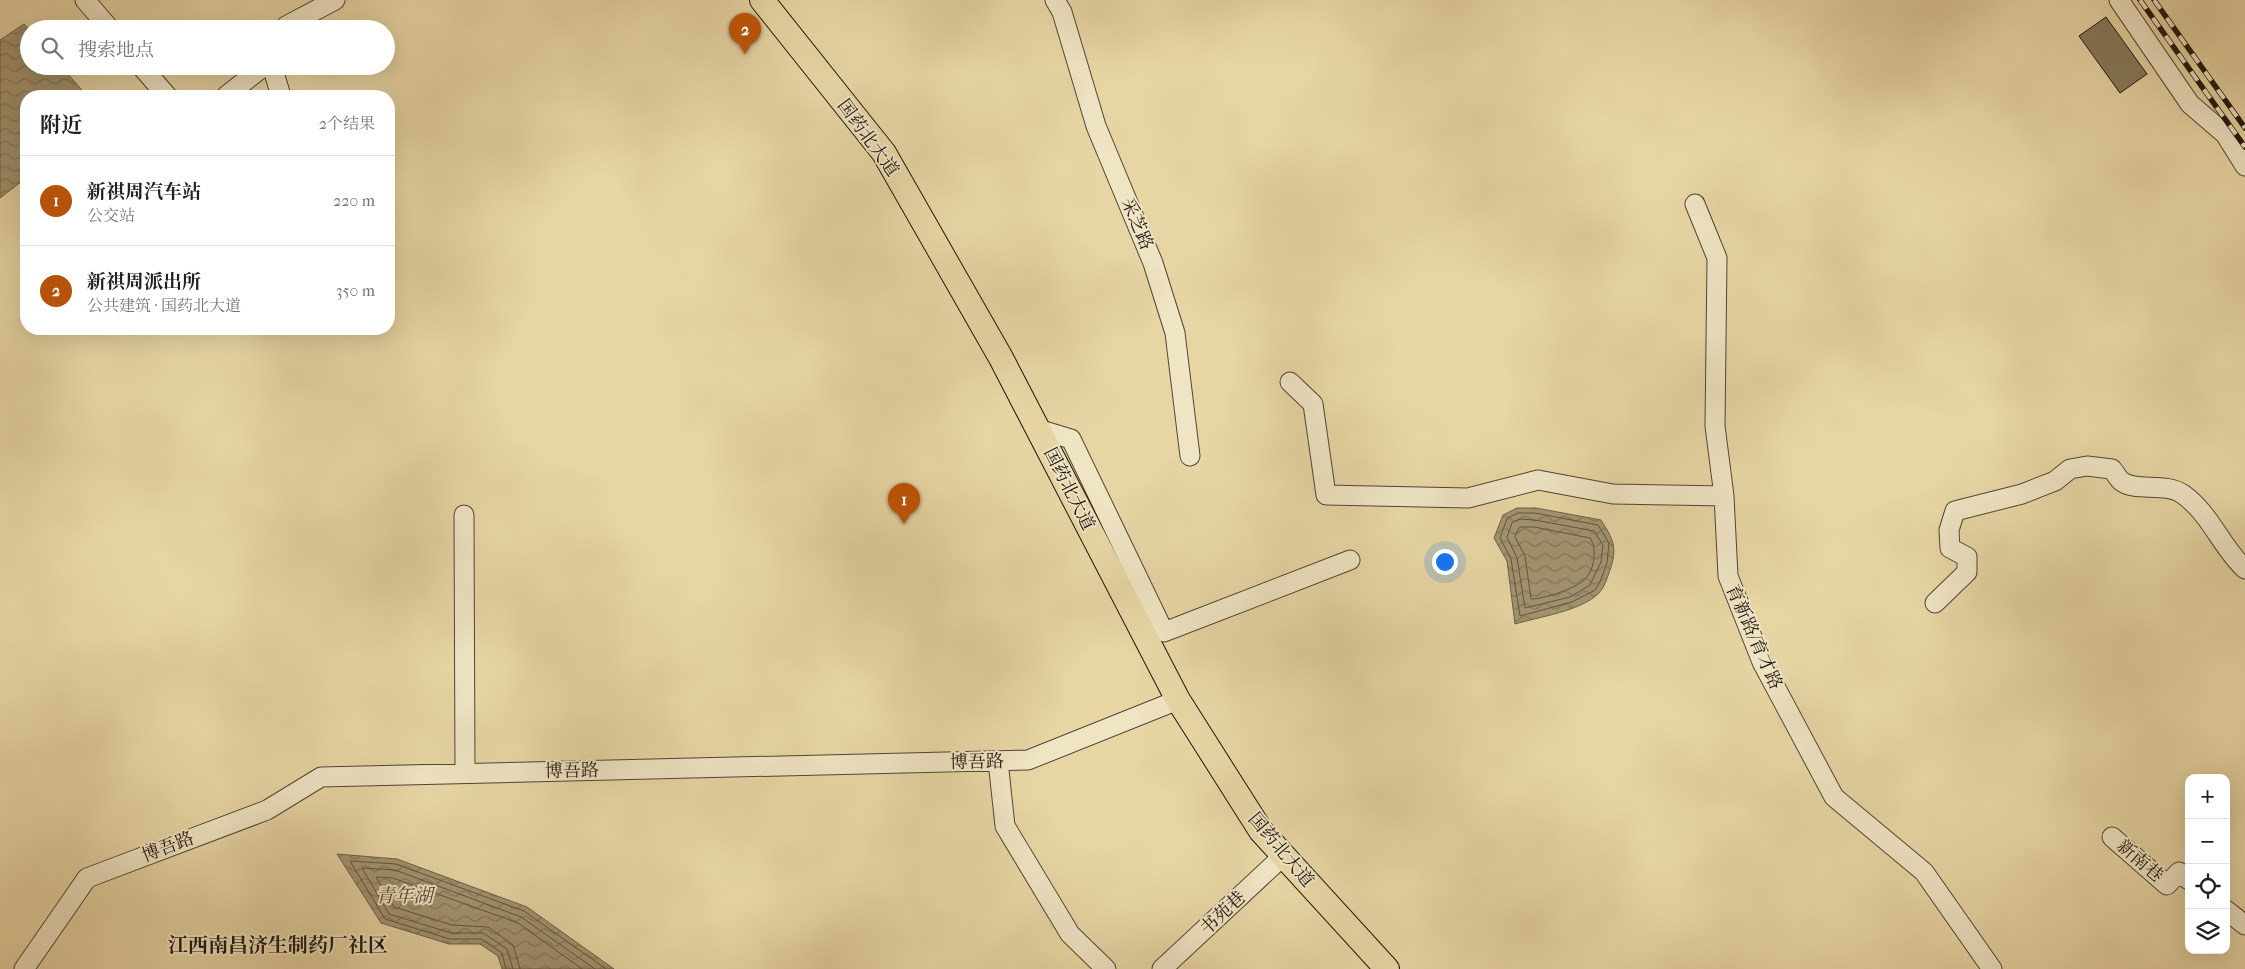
<!DOCTYPE html>
<html lang="zh">
<meta charset="utf-8">
<style>
body{margin:0;font-family:"IM FELL French Canon","Noto Serif SC",serif;background:#f2f2f2;color:#202124}
.controls{position:absolute;right:15px;bottom:15px;display:grid;overflow:hidden;border-radius:10px;box-shadow:0 5px 20px #0002}
.controls button{width:45px;height:45px;display:grid;place-items:center;padding:0;border:0;border-bottom:1px solid #e0e0e0;background:#fff;color:#202124;font:25px sans-serif}
.you{position:absolute;left:1444px;top:561px;width:18px;height:18px;margin:-12px;border:4px solid #fff;border-radius:50%;background:#1a73e8;box-shadow:0 0 0 8px #1a73e833}
.badge{display:grid;place-items:center;width:32px;height:32px;border-radius:50%;background:#b45309;color:#fff;font-size:16px;font-weight:700}
.pin{position:absolute;translate:-50% -41px;filter:drop-shadow(0 1px 2px #0008)}
.pin::after{content:'';position:absolute;top:26px;width:18px;height:15px;background:inherit;clip-path:polygon(0 0,100% 0,50% 100%)}
.list{margin:0;padding:0;list-style:none}
h2{display:flex;justify-content:space-between;align-items:center;height:65px;margin:0;padding:0 20px;font-size:21px}
h2 small{font-size:16px;font-weight:400;color:#757577}
.list li{display:grid;grid-template-columns:32px 1fr auto;gap:15px;align-items:center;box-sizing:border-box;height:90px;padding:0 20px;border-top:1px solid #e0e0e0}
.list b{display:block;font-size:19px;white-space:nowrap}
.list p{margin:0;font-size:16px;white-space:nowrap;color:#757577}
.list em{font-size:16px;font-style:normal;color:#757577}
.icon{flex:none;width:28px;height:28px;fill:none;stroke:currentColor;stroke-width:2;stroke-linecap:round;stroke-linejoin:round}
.map{position:relative;flex:none;width:2245px;height:969px;overflow:hidden}
.search{position:absolute;background:#fff;box-shadow:0 5px 20px #0002;left:20px;top:20px;width:375px;height:55px;display:flex;align-items:center;gap:12px;box-sizing:border-box;padding:0 18px;border-radius:28px;color:#757577;font-size:19px}
.panel{position:absolute;background:#fff;box-shadow:0 5px 20px #0002;left:20px;top:90px;width:375px;height:245px;border-radius:20px}
.map>svg:first-child{display:block}
.water{fill:url(#water-waves);stroke:#6d6149}
.lines{fill:none;stroke-linecap:round;stroke-linejoin:round}
.shore{stroke:#60543f;stroke-width:1}
.building{fill:#86795c;stroke:#1d150d}
.minor-casing{stroke:#504533;stroke-width:21}
.major-casing{stroke:#1d150d;stroke-width:26}
.minor{stroke:#efe4c4;stroke-width:19}
.major{stroke:#e7d6a4;stroke-width:24}
.rail-casing{stroke:#1d150d;stroke-width:5.5}
.rail{stroke:#efe4c4;stroke-width:4;stroke-dasharray:11;stroke-linecap:butt}
.labels{text-anchor:middle;dominant-baseline:central;stroke-width:4;stroke-linejoin:round;paint-order:stroke}
.street-label{font-size:18px;fill:#1d150d;stroke:#efe4c4}
.water-label{font-size:19px;font-style:italic;fill:#524835;stroke:#efe4c4}
.quarter-label{font-size:20px;font-weight:bold;fill:#1d150d;stroke:#efe4c4}
</style>
<div class="map">
<svg width="2245" height="969" viewBox="0 0 2245 969">
<defs>
<pattern id="water-waves" width="16" height="10" patternUnits="userSpaceOnUse" patternTransform="scale(1.25)"><rect width="16" height="10" fill="#a29471"/><path d="M0 5q4-4 8 0t8 0" fill="none" stroke="#83785b"/></pattern>
</defs>
<rect width="100%" height="100%" fill="#e7d6a4"/>
<filter id="stains"><feTurbulence type="fractalNoise" baseFrequency=".004" numOctaves="4"/><feColorMatrix values="0 0 0 0 .2 0 0 0 0 .09 0 0 0 0 .02 0 0 0 .5 -.17"/></filter>
<radialGradient id="worn" r=".72"><stop offset=".6" stop-color="#630" stop-opacity="0"/><stop offset="1" stop-color="#630" stop-opacity=".3"/></radialGradient>
<path class="water" d="M24 24 29 29V66H61L87 96H26V178L0 198V40Z
M1517 508H1536L1601 520C1613 539 1618 547 1610 570 1607 578 1605 587 1598 594 1580 611 1539 617 1515 624L1507 561 1494 538 1503 515Z
M337 854 397 859 527 907 614 969H502L498 956 480 944H449L381 923Z"/>
<g class="lines">
<path class="shore" d="M1518 513H1535L1598 525 1609 543 1607 563 1600 582 1595 590 1572 602 1520 616 1511 559 1500 538 1507 519Z
M1520 519 1535 520 1594 531 1603 545 1601 562 1590 585 1570 597 1525 608 1517 558 1507 537 1512 523Z
M1520 527H1534L1590 538C1597 548 1595 568 1586 578 1578 588 1544 599 1531 599L1525 556 1515 537Z
M506 969 502 953 481 939H450L385 919 350 861 396 864 524 911 606 969
M513 969 507 949 483 933H451L389 914 362 868 395 870 521 917 595 969
M520 969 513 945 488 927 452 925 394 907 376 877 393 878 518 923 582 969"/>
</g>
<path class="building" d="M2106 17 2147 74 2120 93 2079 36Z"/>
<g class="lines">
<g class="minor-casing">
<path id="minor" d="M85 0 110 29
M1055 0 1062 12 1096 126 1153 263 1175 333 1190 456
M2119 0 2190 104 2225 134 2245 166
M285 29 286 26 335 0
M141 66 167 96
M272 66 281 96
M226 96 264 66
M1695 204 1717 258 1715 426 1724 496 1728 576 1762 662 1834 797 1924 872 1992 969
M1290 382 1313 404 1326 495 1468 498 1538 480 1613 494 1724 496
M1038 429 1071 439 1164 632 1350 560
M464 515 465 773
M1935 603 1967 572V557L1950 548 1949 530 1955 511 2022 494 2055 481 2070 469 2087 466 2112 469C2115 473 2118 478 2121 481 2136 493 2165 481 2184 495 2211 515 2222 548 2245 569
M998 761 1005 826 1070 934 1106 969
M2112 837 2167 885 2179 872 2189 880
M2226 910 2245 925
M24 969 87 878 267 810 321 777 1028 760 1178 700
M1162 969 1283 856"/>
</g>
<g class="major-casing">
<path id="major" d="M762 0 884 153 1001 358 1178 700 1261 831 1387 969"/>
</g>
<use href="#minor" class="minor"/>
<use href="#major" class="major"/>
<g class="rail-casing">
<path id="rail" d="M2140 0 2245 147
M2154 0 2245 128"/>
</g>
<use href="#rail" class="rail"/>
</g>
<g class="labels">
<g class="street-label">
<text transform="translate(868 138) rotate(54)">国药北大道</text>
<text transform="translate(1137 224) rotate(67)">采芝路</text>
<text transform="translate(1069 489) rotate(63)">国药北大道</text>
<text transform="translate(1754 637) rotate(66)">育新路/育才路</text>
<text transform="translate(977 762) rotate(-1)">博吾路</text>
<text transform="translate(572 771) rotate(-1)">博吾路</text>
<text transform="translate(168 847) rotate(-21)">博吾路</text>
<text transform="translate(1281 850) rotate(50)">国药北大道</text>
<text transform="translate(2140 861) rotate(41)">新南巷</text>
<text transform="translate(1223 913) rotate(-43)">书苑巷</text>
</g>
<g class="water-label">
<text x="404" y="896">青年湖</text>
</g>
<g class="quarter-label">
<text x="278" y="945">江西南昌济生制药厂社区</text>
</g>
</g>
<rect width="100%" height="100%" filter="url(#stains)"/>
<rect width="100%" height="100%" fill="url(#worn)"/>
</svg>
<div class="controls">
<button>+</button>
<button>−</button>
<button><svg class="icon" aria-label="locate" viewBox="0 0 24 24"><circle cx="12" cy="12" r="6"/><path d="M12 2v4M12 18v4M2 12h4M18 12h4"/></svg></button>
<button><svg class="icon" aria-label="layers" viewBox="0 0 24 24"><path d="M12 4l9 5-9 5-9-5zM3 14l9 5 9-5"/></svg></button>
</div>
<div class="you"></div>
<div class="pin badge" style="left:904px;top:524px">1</div>
<div class="pin badge" style="left:745px;top:54px">2</div>
<div class="search"><svg class="icon" aria-label="search" viewBox="0 0 24 24"><circle cx="10" cy="10" r="6"/><path d="M15 15l6 6"/></svg>搜索地点</div>
<section class="panel">
<h2>附近<small>2个结果</small></h2>
<ul class="list">
<li><span class="badge">1</span><div><b>新祺周汽车站</b><p>公交站</p></div><em>220 m</em></li>
<li><span class="badge">2</span><div><b>新祺周派出所</b><p>公共建筑 · 国药北大道</p></div><em>350 m</em></li>
</ul>
</section>
</div>
